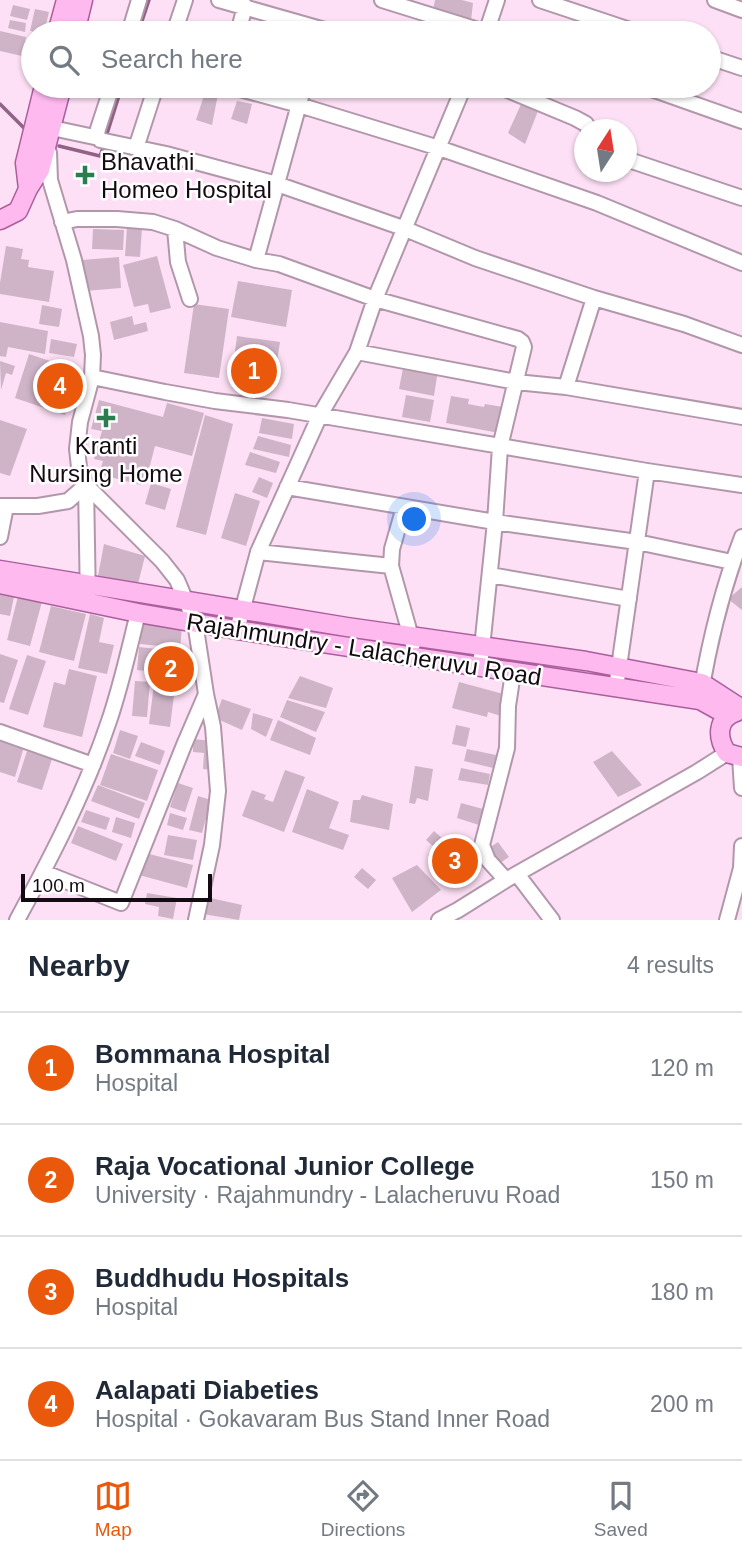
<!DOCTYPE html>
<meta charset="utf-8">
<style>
body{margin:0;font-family:Helvetica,sans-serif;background:#f2f2f3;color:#1f2937}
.compass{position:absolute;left:574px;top:119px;width:63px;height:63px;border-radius:50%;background:#fff;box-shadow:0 2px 5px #0004;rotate:12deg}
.scale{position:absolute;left:21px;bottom:18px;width:191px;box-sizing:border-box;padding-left:7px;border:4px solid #140b12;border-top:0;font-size:19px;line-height:24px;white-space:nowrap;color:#140b12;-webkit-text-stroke:5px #fff;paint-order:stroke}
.you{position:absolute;left:415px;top:520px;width:24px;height:24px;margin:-18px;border:5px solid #fff;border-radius:50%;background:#1a73e8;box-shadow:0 0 0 10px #1a73e833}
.badge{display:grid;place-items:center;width:46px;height:46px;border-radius:50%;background:#ea580c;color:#fff;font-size:23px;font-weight:700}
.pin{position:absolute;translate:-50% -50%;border:4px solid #fff;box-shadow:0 2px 7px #0006}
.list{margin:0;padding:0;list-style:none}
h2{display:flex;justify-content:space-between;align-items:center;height:91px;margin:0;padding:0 28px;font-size:30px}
h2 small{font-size:23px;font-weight:400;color:#747a83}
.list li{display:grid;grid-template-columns:46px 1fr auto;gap:21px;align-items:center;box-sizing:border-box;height:112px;padding:0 28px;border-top:2px solid #e0e1e3}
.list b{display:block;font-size:26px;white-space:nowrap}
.list p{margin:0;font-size:23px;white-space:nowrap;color:#747a83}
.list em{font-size:23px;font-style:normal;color:#747a83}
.icon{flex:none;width:38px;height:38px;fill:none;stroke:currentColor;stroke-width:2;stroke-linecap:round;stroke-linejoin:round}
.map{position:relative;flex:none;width:742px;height:920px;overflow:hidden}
.search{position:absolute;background:#fff;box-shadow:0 2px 5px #0004;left:21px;right:21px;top:21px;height:77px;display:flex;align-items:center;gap:18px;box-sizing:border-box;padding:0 24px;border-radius:38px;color:#747a83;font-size:26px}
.sheet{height:539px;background:#fff}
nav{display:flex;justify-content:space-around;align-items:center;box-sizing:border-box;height:98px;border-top:2px solid #e0e1e3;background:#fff;font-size:19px;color:#747a83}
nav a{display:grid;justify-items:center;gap:4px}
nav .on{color:#ea580c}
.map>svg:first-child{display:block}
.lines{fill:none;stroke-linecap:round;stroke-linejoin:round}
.stream{stroke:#916186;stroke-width:3.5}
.building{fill:#cfb4c8}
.minor-casing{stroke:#b297ab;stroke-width:18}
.major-casing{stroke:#ab5e9b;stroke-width:21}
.minor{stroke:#fff;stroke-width:14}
.major{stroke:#feb9ef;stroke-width:18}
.poi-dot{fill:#297d4f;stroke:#fff;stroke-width:2.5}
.labels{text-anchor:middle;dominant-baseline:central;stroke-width:5;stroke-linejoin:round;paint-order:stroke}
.poi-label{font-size:24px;fill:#140b12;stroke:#fff;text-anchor:start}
.street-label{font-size:24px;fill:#140b12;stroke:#fff}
</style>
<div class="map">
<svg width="742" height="920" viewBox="0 0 742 920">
<rect width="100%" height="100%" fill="#fde0f5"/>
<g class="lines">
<path class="stream" d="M138 33 149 0
M0 104 27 131
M106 137 122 86
M59 146 100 156 104 145"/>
</g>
<path class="building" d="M435 0H462L473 3 471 21 433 10Z
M13 5 30 9 27 20 10 16Z
M35 9 49 12 44 33 33 32V52L27 50 32 31H30Z
M10 20 26 23 25 32 8 28Z
M0 31 26 37 22 56 0 51Z
M207 86 219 89 212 125 196 120Z
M237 101 252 104 247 124 231 119Z
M522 102 538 111 525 144 508 133Z
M127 227 142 228 140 257 125 256Z
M93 229 124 230 123 250 92 249Z
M6 246 23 249 21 259 29 260 28 267 54 271 49 302 0 294V283Z
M157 256 171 308 150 313 148 304 134 307 123 265Z
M119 257 121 288 85 291 82 260Z
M238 281 292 290 286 327 231 317Z
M194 304 229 309 219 378 184 373Z
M42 305 62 309 59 327 39 324Z
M132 316 134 325 146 322 148 331 114 340 110 322Z
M0 322 48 331 45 354 8 347 6 357 0 356Z
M237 336 280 342 273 388 231 382Z
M51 339 77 344 74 357 49 353Z
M29 354 80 371 65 415 15 398Z
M0 361 15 366 12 375 6 373 1 390Z
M404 363 438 370 434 396 399 389Z
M406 395 434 400 430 422 402 417Z
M451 396 469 399 468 404 484 407 485 404 503 407 499 433 446 423Z
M99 400 163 417 167 403 204 413 192 456 155 446 148 473 145 472 141 485 99 474 103 461 94 459 102 431 91 429Z
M205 415 233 424 206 535 176 527Z
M262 418 294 424 292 439 259 433Z
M0 420 27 429 10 476 0 473Z
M258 436 291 445 289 457 253 449Z
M250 452 280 462 276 473 245 465Z
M259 477 273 483 267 498 252 492Z
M151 483 171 489 165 510 145 504Z
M235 493 260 501 246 546 221 538Z
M104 544 145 556 137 588 97 581Z
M742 587V610L728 599Z
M0 589 15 592 10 616 0 614Z
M19 592 43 598 30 646 7 640Z
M51 606 86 614 74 661 39 652Z
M90 614 104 618 99 642 114 645 107 674 78 668Z
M142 624 182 628 180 648 140 644Z
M139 647 184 652 181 675 137 670Z
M0 654 18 660 4 703 0 702Z
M27 655 46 661 28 715 9 709Z
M69 669 97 676 82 737 43 727 54 682 65 685Z
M300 676 333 688 326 708 288 698Z
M135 681 150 682 147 717 132 716Z
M459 682 507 695 501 716 488 712 487 717 452 708Z
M154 684 175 687 170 727 149 724Z
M222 699 251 709 242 730 215 718Z
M287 700 325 712 316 732 280 717Z
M253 713 273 719 266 737 251 729Z
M278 720 316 738 310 755 270 740Z
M456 725 470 728 466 747 452 744Z
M120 730 138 736 130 759 113 753Z
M193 739 213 741 211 770 203 769 204 753 193 752Z
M0 740 24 747 15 777 0 772Z
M141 742 165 751 160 765 135 756Z
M467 749 496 755 493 768 464 761Z
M27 751 52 759 42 790 17 782Z
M612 751 642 785 618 797 593 762Z
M111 754 158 770 147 801 100 785Z
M415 766 433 769 428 801 417 798 415 804 409 803Z
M461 768 490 774 488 785 458 780Z
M285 770 305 777 284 832 242 816 252 790 266 795 264 799 273 802Z
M178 783 193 788 185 812 170 807Z
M98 785 145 803 139 819 91 801Z
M307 789 339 802 329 828 349 835 343 850 292 832Z
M362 795 393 804 389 830 350 822 353 800H360Z
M198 796 211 800 202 833 189 830Z
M461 803 483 809 479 825 457 818Z
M86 810 110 818 106 830 81 822Z
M170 813 187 818 183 830 167 825Z
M116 817 135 823 131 838 112 832Z
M78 826 123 844 116 861 71 843Z
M434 831 475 867 460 883 428 855 434 847 426 840Z
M168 835 197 840 193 860 164 855Z
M498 842 509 857 500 863 489 848Z
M145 853 193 865 187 888 139 875Z
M417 865 441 890 412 912 392 878Z
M362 868 376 880 368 889 354 877Z
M147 893 177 898 173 919 158 916 159 907 145 904Z
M206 897 242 905 239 920 203 914Z"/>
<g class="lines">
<g class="minor-casing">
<path id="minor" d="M219 0 335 33
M382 0 488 33
M540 0 639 33
M715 0 742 10
M129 33 139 0
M174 33 185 0
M238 33 245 6
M486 33 497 0
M709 57 742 68
M112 86 98 129 97 135 100 140 166 154 277 184 403 228 475 258 594 298 684 324 742 345
M229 86 299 105 439 148 597 203 742 263
M498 86 575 118 586 124 589 130
M643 86 742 121
M52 128 99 138
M136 148 156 86
M49 152 50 180 74 260 91 336 93 355 92 377 80 422 77 449 79 467 86 485 162 561 177 580 195 622 206 694 213 727 218 791 212 845 196 920
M626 159 742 198
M62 222 77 219H117L153 222 175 229 217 248 256 260 279 264 375 299 518 339 522 342 524 347 500 447 495 522 480 667
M175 229 178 262 190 299
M256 260 304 86
M357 352 516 382 566 387 742 417
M92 377 165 392 215 401 288 410 647 471 742 485
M566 387 594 298
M86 485 88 603
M287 487 495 522 637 542 732 562
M0 506H38L68 501 86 485
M404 507 392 549 391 566 413 644
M0 537 6 506
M258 552 391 566
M490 575 629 599
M237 630 258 552 320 415 357 352 375 299 464 86
M616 688 647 471
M701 692C710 639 723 587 742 537
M0 732 93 765
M740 757 742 788
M43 872 121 903 184 745 206 694
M517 874 552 920
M506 880 488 860 482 845 507 748 508 706 513 673
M17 920C52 856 86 790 109 721 121 686 129 649 138 613
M439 920 458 910 506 880 697 772 727 753
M727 920 741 868 742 846"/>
</g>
<g class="major-casing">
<path id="major" d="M57 33 66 0
M75 33 83 0
M28 189 25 163 44 86
M0 220 18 211 28 189 40 170 62 86
M0 570 347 627 586 661 702 683 742 709
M0 584 138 613 237 630 700 700 727 715
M736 712C716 719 717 738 727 753L742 757"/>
</g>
<use href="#minor" class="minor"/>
<use href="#major" class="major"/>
</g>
<g class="poi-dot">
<path d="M81.5 164.5h7v7h7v7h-7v7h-7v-7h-7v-7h7z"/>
<path d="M102.5 407.5h7v7h7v7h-7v7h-7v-7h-7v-7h7z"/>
</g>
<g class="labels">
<g class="poi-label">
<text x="101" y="161">Bhavathi<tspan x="101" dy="28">Homeo Hospital</tspan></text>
<text x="106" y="445" text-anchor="middle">Kranti<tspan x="106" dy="28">Nursing Home</tspan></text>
</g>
<g class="street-label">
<text transform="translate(364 649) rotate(9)">Rajahmundry - Lalacheruvu Road</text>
</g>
</g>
</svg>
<svg class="compass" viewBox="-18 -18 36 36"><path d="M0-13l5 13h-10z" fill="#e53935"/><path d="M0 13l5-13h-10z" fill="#747a83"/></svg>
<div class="scale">100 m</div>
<div class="you"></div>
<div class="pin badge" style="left:254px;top:371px">1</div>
<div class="pin badge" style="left:171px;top:669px">2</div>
<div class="pin badge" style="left:455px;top:861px">3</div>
<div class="pin badge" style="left:60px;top:386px">4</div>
<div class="search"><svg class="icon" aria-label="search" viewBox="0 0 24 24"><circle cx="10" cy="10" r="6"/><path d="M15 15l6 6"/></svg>Search here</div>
</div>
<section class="sheet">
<h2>Nearby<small>4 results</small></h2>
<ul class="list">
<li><span class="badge">1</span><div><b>Bommana Hospital</b><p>Hospital</p></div><em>120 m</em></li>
<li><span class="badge">2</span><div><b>Raja Vocational Junior College</b><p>University · Rajahmundry - Lalacheruvu Road</p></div><em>150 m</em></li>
<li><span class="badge">3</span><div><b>Buddhudu Hospitals</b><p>Hospital</p></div><em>180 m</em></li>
<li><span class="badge">4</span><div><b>Aalapati Diabeties</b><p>Hospital · Gokavaram Bus Stand Inner Road</p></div><em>200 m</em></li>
</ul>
</section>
<nav>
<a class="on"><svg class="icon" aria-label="map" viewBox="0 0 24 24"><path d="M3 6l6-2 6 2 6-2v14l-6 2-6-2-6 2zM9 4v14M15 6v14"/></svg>Map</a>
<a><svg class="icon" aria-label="directions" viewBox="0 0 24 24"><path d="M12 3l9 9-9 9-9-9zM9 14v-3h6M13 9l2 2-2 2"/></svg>Directions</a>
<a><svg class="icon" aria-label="saved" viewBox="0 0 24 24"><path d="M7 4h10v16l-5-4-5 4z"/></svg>Saved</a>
</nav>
